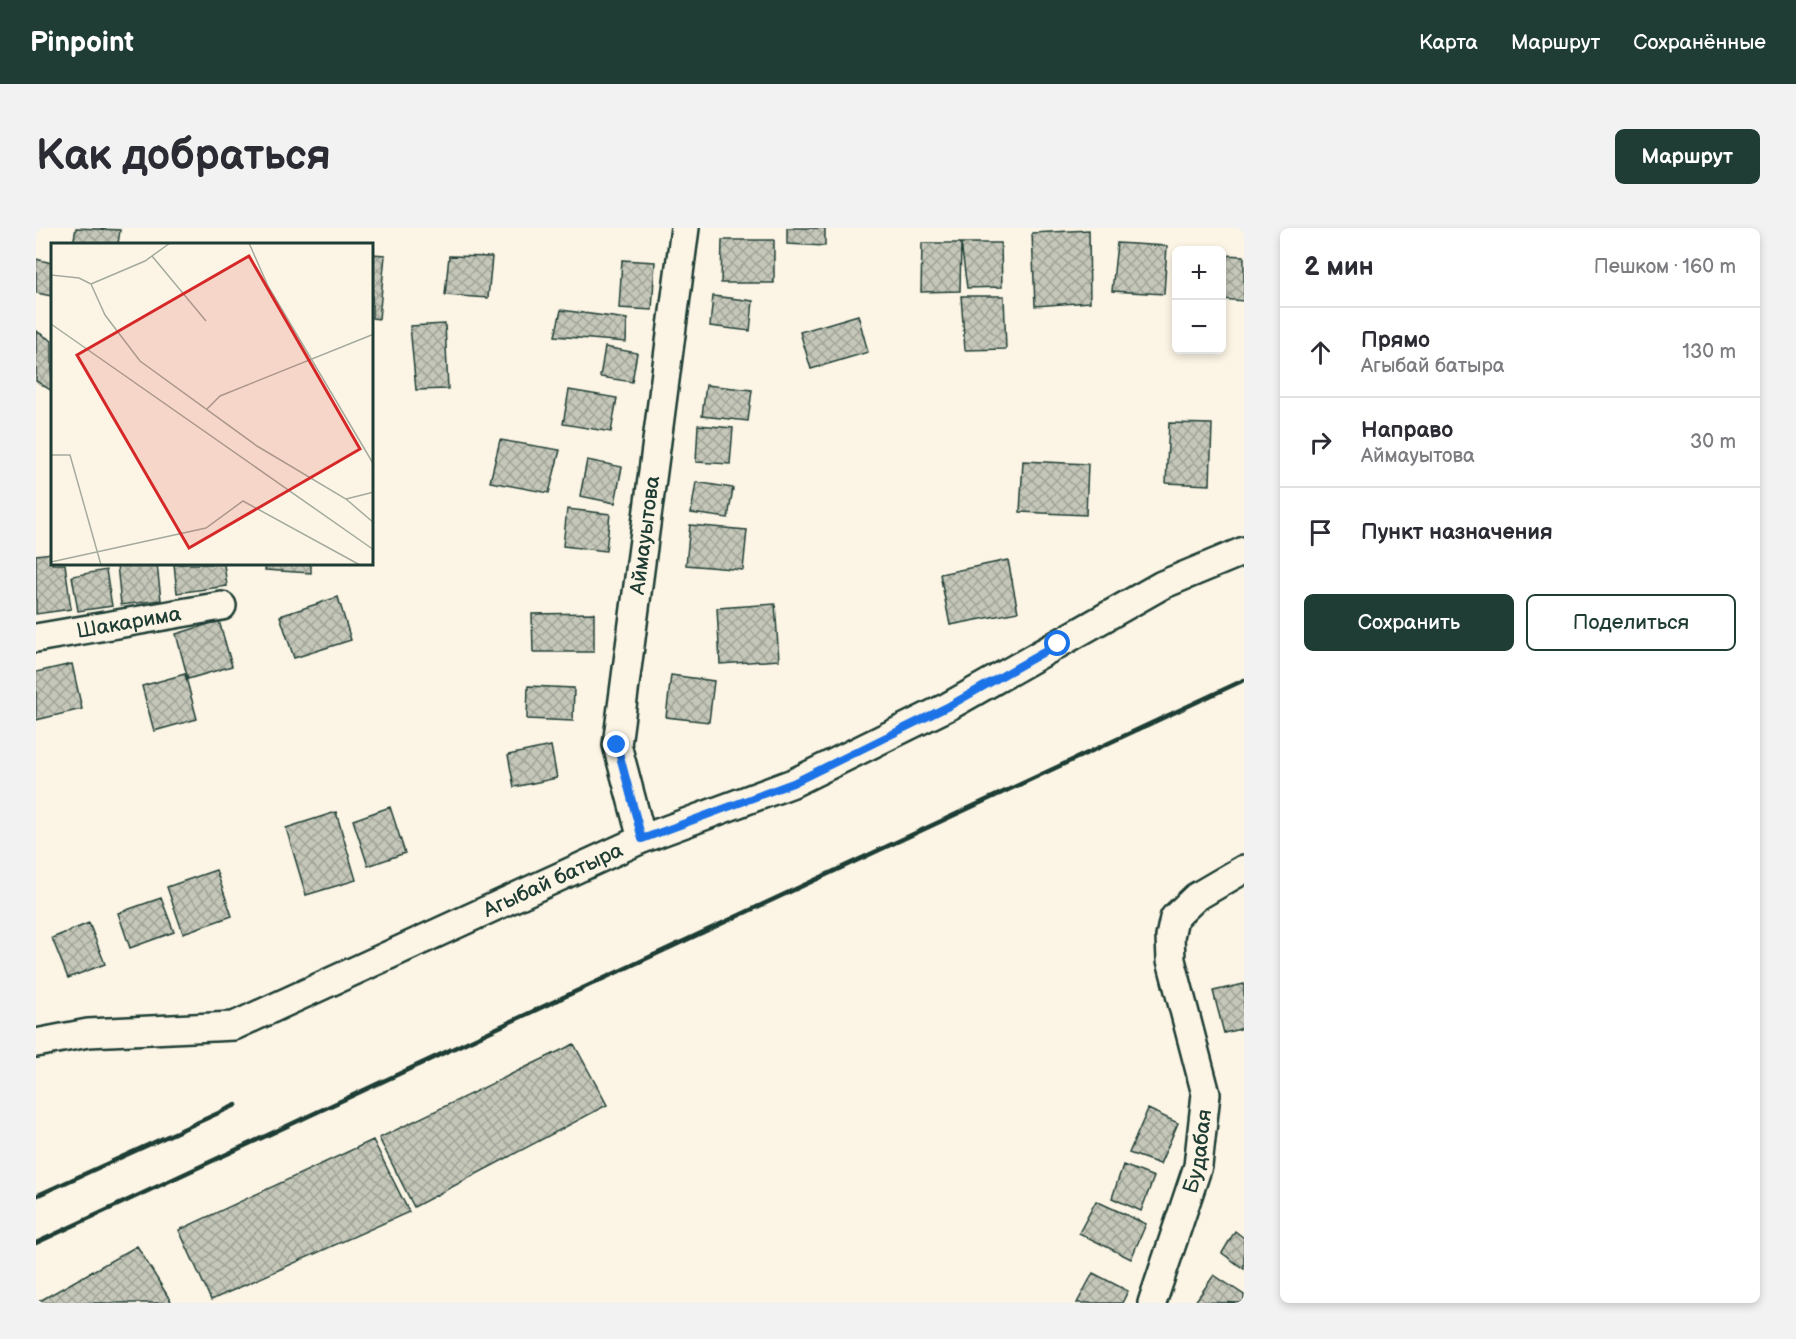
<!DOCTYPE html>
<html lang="ru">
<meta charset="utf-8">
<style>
body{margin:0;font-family:"Balsamiq Sans",sans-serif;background:#f2f2f3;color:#2b2b33}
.controls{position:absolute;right:18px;top:18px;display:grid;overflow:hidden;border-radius:9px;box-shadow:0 3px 9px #0003}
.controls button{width:54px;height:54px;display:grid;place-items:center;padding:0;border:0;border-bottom:2px solid #e1e1e2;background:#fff;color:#2b2b33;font:30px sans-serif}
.stop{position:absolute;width:18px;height:18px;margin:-14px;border:4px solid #1a73e8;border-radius:50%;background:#fff}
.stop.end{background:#1a73e8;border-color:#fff;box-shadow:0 2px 6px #0008}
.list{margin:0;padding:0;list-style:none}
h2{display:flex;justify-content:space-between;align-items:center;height:78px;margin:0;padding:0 24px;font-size:26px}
h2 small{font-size:20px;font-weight:400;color:#7c7c81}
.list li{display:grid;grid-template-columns:39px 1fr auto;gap:18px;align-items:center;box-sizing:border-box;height:90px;padding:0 24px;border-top:2px solid #e1e1e2}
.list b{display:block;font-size:22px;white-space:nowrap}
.list p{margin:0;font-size:20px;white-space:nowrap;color:#7c7c81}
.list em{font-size:20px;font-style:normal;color:#7c7c81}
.actions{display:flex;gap:12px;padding:18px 24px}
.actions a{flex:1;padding:14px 0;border:2px solid #1f3d34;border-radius:9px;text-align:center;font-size:21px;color:#1f3d34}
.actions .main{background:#1f3d34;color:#fff}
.icon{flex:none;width:33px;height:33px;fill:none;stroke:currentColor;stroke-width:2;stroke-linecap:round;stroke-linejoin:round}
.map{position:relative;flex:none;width:1208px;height:1075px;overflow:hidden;border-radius:9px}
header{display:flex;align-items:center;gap:36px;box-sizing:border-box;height:84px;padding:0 30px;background:#1f3d34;color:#fff}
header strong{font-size:28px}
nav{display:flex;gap:33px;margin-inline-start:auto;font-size:21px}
.intro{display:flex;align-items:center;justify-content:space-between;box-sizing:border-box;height:144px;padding:0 36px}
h1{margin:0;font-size:42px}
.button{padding:15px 27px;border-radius:9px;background:#1f3d34;color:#fff;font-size:21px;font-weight:700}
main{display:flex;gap:36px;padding:0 36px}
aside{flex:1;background:#fff;border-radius:9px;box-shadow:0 3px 9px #0003}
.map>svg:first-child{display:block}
.building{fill:url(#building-cross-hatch);stroke:#1f3d34;stroke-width:1.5}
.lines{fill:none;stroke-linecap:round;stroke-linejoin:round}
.minor-casing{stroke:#1f3d34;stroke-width:32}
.minor{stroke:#fcf5e5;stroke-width:27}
.rail{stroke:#1f3d34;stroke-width:4.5}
.route{stroke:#1a73e8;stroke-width:8}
.labels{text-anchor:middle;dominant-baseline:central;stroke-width:4.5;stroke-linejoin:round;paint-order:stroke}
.street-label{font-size:21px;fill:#1f3d34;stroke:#fcf5e5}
.inset-road{fill:none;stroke:#a4ab9e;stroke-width:1.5}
.view{fill:#d62828;fill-opacity:0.15;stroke:#d62828;stroke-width:3}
.inset-edge{fill:none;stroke:#1f3d34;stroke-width:3}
</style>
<header>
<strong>Pinpoint</strong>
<nav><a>Карта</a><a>Маршрут</a><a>Сохранённые</a></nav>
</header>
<div class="intro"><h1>Как добраться</h1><a class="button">Маршрут</a></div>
<main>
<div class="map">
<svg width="1208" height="1075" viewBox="0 0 1208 1075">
<defs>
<pattern id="building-cross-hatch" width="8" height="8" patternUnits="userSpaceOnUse" patternTransform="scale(1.5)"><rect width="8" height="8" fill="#c5c7b9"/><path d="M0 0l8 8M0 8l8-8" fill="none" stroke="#9fa397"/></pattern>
</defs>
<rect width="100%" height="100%" fill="#fcf5e5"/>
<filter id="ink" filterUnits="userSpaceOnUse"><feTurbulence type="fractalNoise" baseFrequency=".0167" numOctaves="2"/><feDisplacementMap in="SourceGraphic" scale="12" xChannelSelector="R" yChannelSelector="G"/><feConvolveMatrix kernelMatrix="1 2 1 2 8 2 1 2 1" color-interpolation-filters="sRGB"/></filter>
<g filter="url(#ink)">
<path class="building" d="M40 0 84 2 82 16H37Z
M751 0H789V18L751 16Z
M1053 2 1054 74 999 78 996 5Z
M686 12H738V55H685Z
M886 15H925L924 63 885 64Z
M925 15H965L966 59 931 60Z
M1081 15 1131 18 1128 66 1076 63Z
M336 26 349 27 343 91 336 90Z
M1186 27 1208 28V73L1186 71Z
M413 28 456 29 452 70 409 67Z
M0 31 16 35V68L0 65Z
M586 32 619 34 616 82 583 80Z
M677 68 717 73 714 103 674 98Z
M925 68H968L970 121 929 122Z
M525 82 591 91 590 114 519 108Z
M822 87 832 124 775 141 764 104Z
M409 96 412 161 380 162 374 98Z
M0 103 16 113V163L0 153Z
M569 119 601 125 596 154 564 149Z
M670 157 716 162 712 193 666 188Z
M533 162 581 170 575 204 527 196Z
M1133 195 1176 196 1174 257 1130 255Z
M662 197 697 200 694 236 660 234Z
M464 212 524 222 513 265 454 254Z
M551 232 586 239 579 275 544 268Z
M987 233 1052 236 1050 287 984 284Z
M660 254 697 260 692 290 655 285Z
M531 281 574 286 570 323 527 318Z
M654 297 711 302 707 342 650 337Z
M16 325V336H29L35 381 0 386V327Z
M972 332 982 384 914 397 904 346Z
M81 336H121L125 372 85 377Z
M138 336H188L191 358 141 365Z
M230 336H275V345L229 342Z
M70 342 76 378 42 383 36 348Z
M302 369 315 412 258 430 244 388Z
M739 376 743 432 684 436 681 380Z
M558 385V424H497L496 386Z
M183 393 196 438 152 451 140 406Z
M36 436 46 481 0 492V444Z
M149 446 161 491 118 503 106 458Z
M635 447 678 453 673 494 630 489Z
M492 458 538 460 537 493 491 491Z
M515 518 521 550 478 559 472 527Z
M354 579 369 625 332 638 317 592Z
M300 584 320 652 270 667 250 600Z
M180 642 196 688 147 705 131 659Z
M125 670 138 704 94 720 82 685Z
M53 695 69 736 32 750 16 710Z
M1208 756V800L1188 805 1177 763Z
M538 816 571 877 378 979 343 910Z
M1112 881 1142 895 1124 936 1093 925Z
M337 912 373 984 175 1072 143 1002Z
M1087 937 1118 949 1105 983 1076 970Z
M1060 973 1110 996 1095 1031 1043 1005Z
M1199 1003 1208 1010V1041L1186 1025Z
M101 1018 136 1075H0Z
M1057 1045 1092 1063 1086 1075H1041Z
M1178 1047 1208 1067V1075L1159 1074Z"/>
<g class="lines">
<g class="minor-casing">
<g id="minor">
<path id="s1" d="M0 410 186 378"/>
<path id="s2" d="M606 611 581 517 649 0"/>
<path id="s3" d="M0 815 52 805 198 798 606 611 757 555 913 478 1126 357 1208 323"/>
<path id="s4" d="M1116 1075 1162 938 1170 866 1135 732 1134 709 1138 690 1160 669 1208 641"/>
</g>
</g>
<use href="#minor" class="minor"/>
<path class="rail" d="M0 968 200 877
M0 1015 1208 452"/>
</g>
</g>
<g class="lines" filter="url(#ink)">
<path class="route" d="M581 517 606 611 757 555 913 478 1022 416"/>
</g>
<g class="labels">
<g class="street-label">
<text stroke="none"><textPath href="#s2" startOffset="309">Аймауытова</textPath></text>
<text stroke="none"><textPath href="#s1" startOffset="94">Шакарима</textPath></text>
<text stroke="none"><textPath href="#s3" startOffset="550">Агыбай батыра</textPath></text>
<text stroke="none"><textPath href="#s4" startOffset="159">Будабая</textPath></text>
</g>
</g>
<g transform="translate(15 15)">
<rect width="322" height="322" fill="#fcf5e5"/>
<path class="inset-road" d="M198 0 217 43 323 222M101 13 155 78M0 32 28 35 40 41M40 41 54 72 89 118 206 203 295 256 323 280M40 41 94 18 119 0M0 81 323 307M156 166 169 153 323 91M0 212H19L50 322M295 256 323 249M0 319 155 285 192 258 309 322"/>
<path class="view" d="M198 13 309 206 138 305 26 112Z"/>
<rect width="322" height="322" class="inset-edge"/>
</g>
</svg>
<div class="controls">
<button>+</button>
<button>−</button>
</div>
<div class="stop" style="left:1022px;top:416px"></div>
<div class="stop end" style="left:581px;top:517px"></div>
</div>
<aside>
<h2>2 мин<small>Пешком · 160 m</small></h2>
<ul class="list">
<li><svg class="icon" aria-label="ahead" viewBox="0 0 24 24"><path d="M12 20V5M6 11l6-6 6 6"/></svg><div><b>Прямо</b><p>Агыбай батыра</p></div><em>130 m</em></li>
<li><svg class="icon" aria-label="right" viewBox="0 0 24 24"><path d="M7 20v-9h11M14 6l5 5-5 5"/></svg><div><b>Направо</b><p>Аймауытова</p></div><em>30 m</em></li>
<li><svg class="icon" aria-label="arrive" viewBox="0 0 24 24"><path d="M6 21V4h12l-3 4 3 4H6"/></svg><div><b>Пункт назначения</b></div></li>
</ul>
<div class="actions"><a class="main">Сохранить</a><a>Поделиться</a></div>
</aside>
</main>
